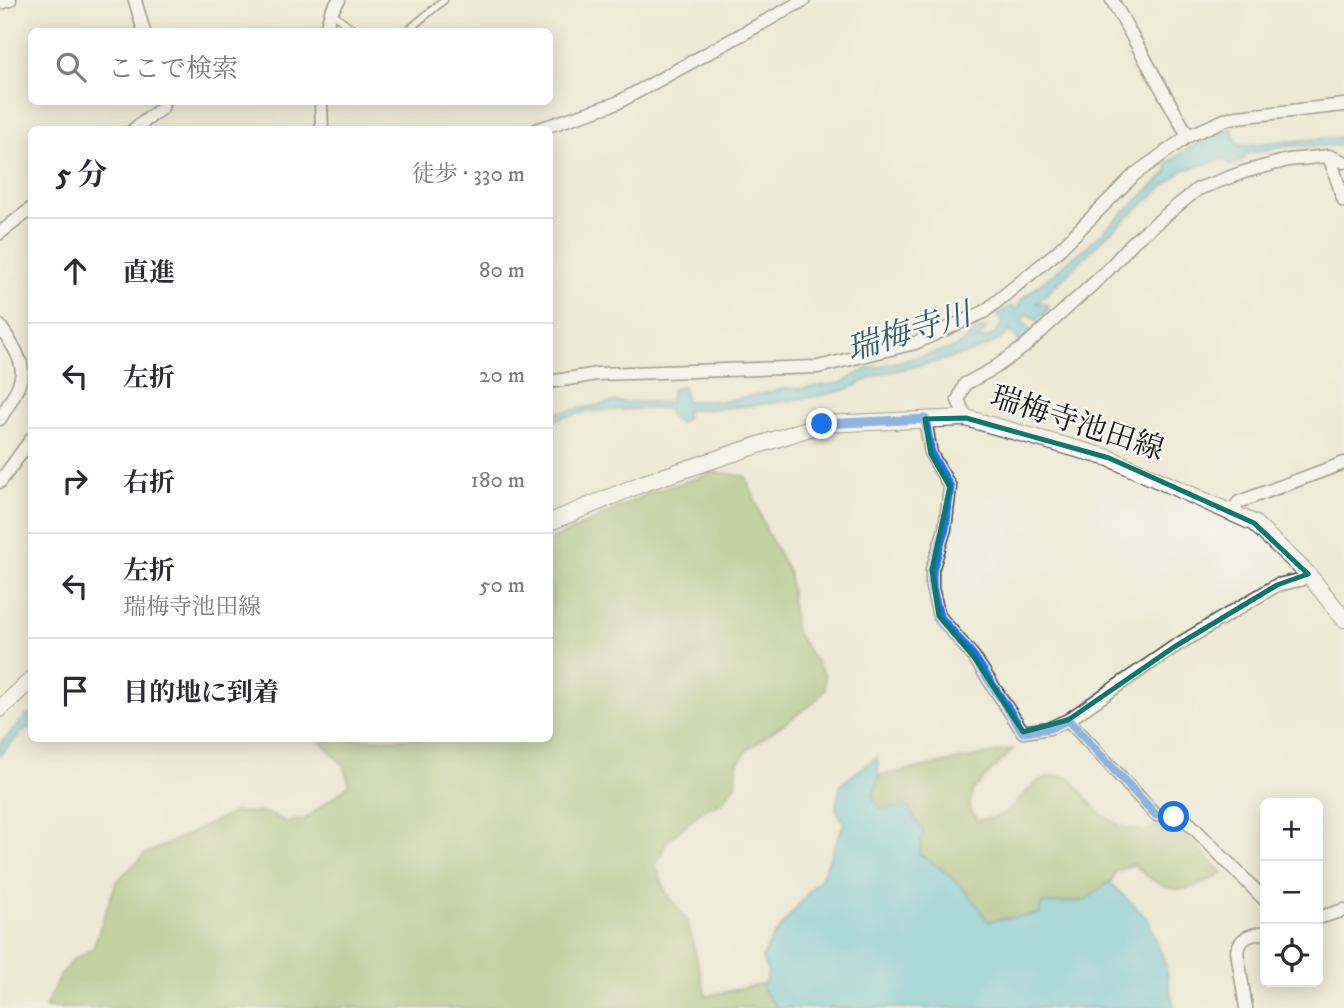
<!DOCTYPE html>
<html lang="ja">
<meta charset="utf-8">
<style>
body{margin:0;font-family:"IM FELL DW Pica","Noto Serif JP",serif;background:#f2f2f3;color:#2b2b33}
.controls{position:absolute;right:21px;bottom:21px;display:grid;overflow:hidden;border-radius:10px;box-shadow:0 4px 18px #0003}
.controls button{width:63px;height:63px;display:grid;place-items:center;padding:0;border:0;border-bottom:2px solid #e1e1e2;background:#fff;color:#2b2b33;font:35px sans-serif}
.stop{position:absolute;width:21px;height:21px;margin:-16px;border:5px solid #1a73e8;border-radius:50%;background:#fff}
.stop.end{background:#1a73e8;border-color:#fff;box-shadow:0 2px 7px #0008}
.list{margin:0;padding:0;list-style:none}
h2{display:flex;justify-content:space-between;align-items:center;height:91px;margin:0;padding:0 28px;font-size:30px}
h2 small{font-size:23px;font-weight:400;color:#7c7c81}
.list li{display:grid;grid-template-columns:46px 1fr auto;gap:21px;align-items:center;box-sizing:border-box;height:105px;padding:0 28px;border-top:2px solid #e1e1e2}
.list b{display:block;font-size:26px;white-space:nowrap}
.list p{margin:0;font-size:23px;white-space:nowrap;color:#7c7c81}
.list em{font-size:23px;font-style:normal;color:#7c7c81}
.icon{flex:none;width:38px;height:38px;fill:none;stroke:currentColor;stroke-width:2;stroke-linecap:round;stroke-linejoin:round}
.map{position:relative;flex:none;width:1344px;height:1008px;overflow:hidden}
.search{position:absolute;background:#fff;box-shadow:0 4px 18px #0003;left:28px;top:28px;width:525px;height:77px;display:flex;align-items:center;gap:18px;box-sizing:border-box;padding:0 24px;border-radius:10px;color:#7c7c81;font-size:26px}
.panel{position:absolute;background:#fff;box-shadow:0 4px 18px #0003;left:28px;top:126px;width:525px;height:616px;border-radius:10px}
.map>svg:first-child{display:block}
.forest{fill:#90b064;stroke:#566640;stroke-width:2}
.water{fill:#5cc1d9;stroke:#3c6e7a;stroke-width:2}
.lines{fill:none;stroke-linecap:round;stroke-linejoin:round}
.lane-casing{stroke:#3c3b38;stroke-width:9}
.street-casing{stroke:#3c3b38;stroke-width:15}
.secondary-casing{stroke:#3c3b38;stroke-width:18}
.lane{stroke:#fff;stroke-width:6}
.street{stroke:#fff;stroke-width:12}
.secondary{stroke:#fff;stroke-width:16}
.route{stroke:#1a73e8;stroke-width:9}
.marked{fill:none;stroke:#0f766e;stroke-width:5;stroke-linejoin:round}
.labels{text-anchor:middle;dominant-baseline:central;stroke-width:5;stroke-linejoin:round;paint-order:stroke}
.street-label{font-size:30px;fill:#1c1c1c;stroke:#f6f6f2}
.water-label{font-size:32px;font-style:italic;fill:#365e68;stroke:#f6f6f2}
</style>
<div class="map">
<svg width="1344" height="1008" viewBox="0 0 1344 1008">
<rect width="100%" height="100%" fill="#f6f6f2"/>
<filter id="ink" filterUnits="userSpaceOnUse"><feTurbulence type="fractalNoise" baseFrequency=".0143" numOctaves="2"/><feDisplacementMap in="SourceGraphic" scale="14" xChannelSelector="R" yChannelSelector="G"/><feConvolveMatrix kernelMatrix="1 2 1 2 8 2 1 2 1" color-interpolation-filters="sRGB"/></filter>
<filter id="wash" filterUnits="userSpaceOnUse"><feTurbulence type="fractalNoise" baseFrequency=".00686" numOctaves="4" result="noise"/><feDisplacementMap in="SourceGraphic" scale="28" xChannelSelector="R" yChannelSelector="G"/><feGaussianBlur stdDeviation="1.57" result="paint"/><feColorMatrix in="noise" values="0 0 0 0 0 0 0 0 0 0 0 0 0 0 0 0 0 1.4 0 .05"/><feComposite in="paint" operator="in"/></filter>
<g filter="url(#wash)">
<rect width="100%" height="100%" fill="#eeead5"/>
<path class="forest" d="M716 472 746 476 767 532 789 573 795 631 825 675V689L815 702 749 748 737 764 736 784 722 802 704 810 666 842 656 866 666 892 687 920 706 996 789 978 815 1008H45L58 978 71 961 93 948 116 882 145 854 235 812 266 813 287 822 305 819 349 785 345 767 318 739 550 738V541L649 493Z
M1013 749 973 790 969 808 977 820C985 819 998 818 1005 813 1030 794 1032 770 1070 777L1099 813 1124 827 1144 832 1157 826 1178 827 1223 873C1181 896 1168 896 1133 864L1116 872 1105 895 1014 928 975 922 871 807 872 777Z"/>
<path class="water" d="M1231 128 1238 145 1344 137V146H1289L1245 154 1244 159 1231 166 1225 159 1183 170 1107 235 1037 303 1049 305 1047 312 1036 320 1027 314 1022 319 1031 331 1020 342 1009 330C997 353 913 366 881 374 868 378 856 387 842 391 791 402 739 408 687 410L686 419 679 423 671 417 667 408 589 411 550 421V414L614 402H670L671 390 683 386 686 401H726L789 388 798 389 841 383 865 370 954 348 981 329 987 328 976 340 994 335 1003 322 997 314 1012 306 1016 310 1024 297 1086 247 1167 173 1168 163 1187 149Z
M31 714V728H26L0 755V744L26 716Z
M877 757 879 776 873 797 880 808H908L923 831 919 854C949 872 969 892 988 921L1040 914 1041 904 1084 901 1109 882 1148 919 1165 963 1174 1008H777L762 988 768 973 762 958 773 937 823 874 844 824 836 807 841 784Z"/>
</g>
<g filter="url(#ink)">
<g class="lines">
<g class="lane-casing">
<path id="lane" d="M331 12 357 32
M406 32 444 0"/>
</g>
<g class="street-casing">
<path id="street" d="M135 0 144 32
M1112 0 1188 136
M0 3 10 0
M325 32 331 12 339 0
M321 102 322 130
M133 130 162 108 163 102
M536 130 617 103 804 0
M1329 156 1344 201
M0 233 32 208
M0 326C31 372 27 373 0 419
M550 382 597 374 818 367 915 343 984 312 1056 253 1135 174 1188 136 1229 118 1344 105
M966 418 958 400 965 384 993 369 1024 347 1105 273 1134 241 1198 189 1244 172 1288 160 1329 156 1344 162
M925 419 931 454 950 487 945 529 932 570V588L939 616 974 657 1023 732 1050 728 1068 720 1174 647 1277 585 1300 580 1308 574
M0 482 32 438
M1231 512 1239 502 1344 463
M1068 720 1156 815 1183 817 1265 900
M1318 918 1344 910
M1246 1008 1237 951C1241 936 1251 935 1265 932"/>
</g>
<g class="secondary-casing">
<path id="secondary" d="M550 522 644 483 822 424 966 418 1109 458 1254 523 1308 574 1344 619
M0 709 32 679"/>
</g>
<use href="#lane" class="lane"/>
<use href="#street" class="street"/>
<use href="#secondary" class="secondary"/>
</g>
</g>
<g class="lines" filter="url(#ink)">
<path class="route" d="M822 424 925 419 931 454 950 487 945 529 932 570V588L939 616 974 657 1023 732 1050 728 1068 720 1156 815 1174 817"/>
</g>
<path d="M0 0H1344V1008H0ZM966 418 1109 458 1254 523 1308 574 1277 585 1174 647 1068 720 1023 732 974 657 939 616 932 570 950 487 931 454 925 419Z" fill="#eeead5" fill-opacity=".55" fill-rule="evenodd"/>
<path class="marked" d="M966 418 1109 458 1254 523 1308 574 1277 585 1174 647 1068 720 1023 732 974 657 939 616 932 570 950 487 931 454 925 419Z"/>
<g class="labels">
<g class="street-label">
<text transform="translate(1077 424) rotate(18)">瑞梅寺池田線</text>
</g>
<g class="water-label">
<text transform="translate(909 333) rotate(-17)">瑞梅寺川</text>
</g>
</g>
</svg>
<div class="controls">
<button>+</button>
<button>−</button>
<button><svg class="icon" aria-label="locate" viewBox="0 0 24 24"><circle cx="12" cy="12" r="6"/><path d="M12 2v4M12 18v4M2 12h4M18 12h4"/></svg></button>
</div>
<div class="stop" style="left:1174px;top:817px"></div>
<div class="stop end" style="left:822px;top:424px"></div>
<div class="search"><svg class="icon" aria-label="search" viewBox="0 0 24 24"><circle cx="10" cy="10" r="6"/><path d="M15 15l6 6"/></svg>ここで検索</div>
<section class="panel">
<h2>5 分<small>徒歩 · 330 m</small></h2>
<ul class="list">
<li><svg class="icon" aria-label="ahead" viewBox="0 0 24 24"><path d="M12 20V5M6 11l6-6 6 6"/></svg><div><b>直進</b></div><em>80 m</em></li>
<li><svg class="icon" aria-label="left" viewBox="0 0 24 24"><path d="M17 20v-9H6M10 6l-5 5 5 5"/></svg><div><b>左折</b></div><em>20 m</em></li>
<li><svg class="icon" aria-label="right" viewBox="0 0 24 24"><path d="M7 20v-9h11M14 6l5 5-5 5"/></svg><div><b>右折</b></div><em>180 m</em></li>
<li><svg class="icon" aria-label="left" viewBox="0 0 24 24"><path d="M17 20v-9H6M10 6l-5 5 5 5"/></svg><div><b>左折</b><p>瑞梅寺池田線</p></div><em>50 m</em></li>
<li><svg class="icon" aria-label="arrive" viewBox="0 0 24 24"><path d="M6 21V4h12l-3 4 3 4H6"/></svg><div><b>目的地に到着</b></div></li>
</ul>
</section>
</div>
